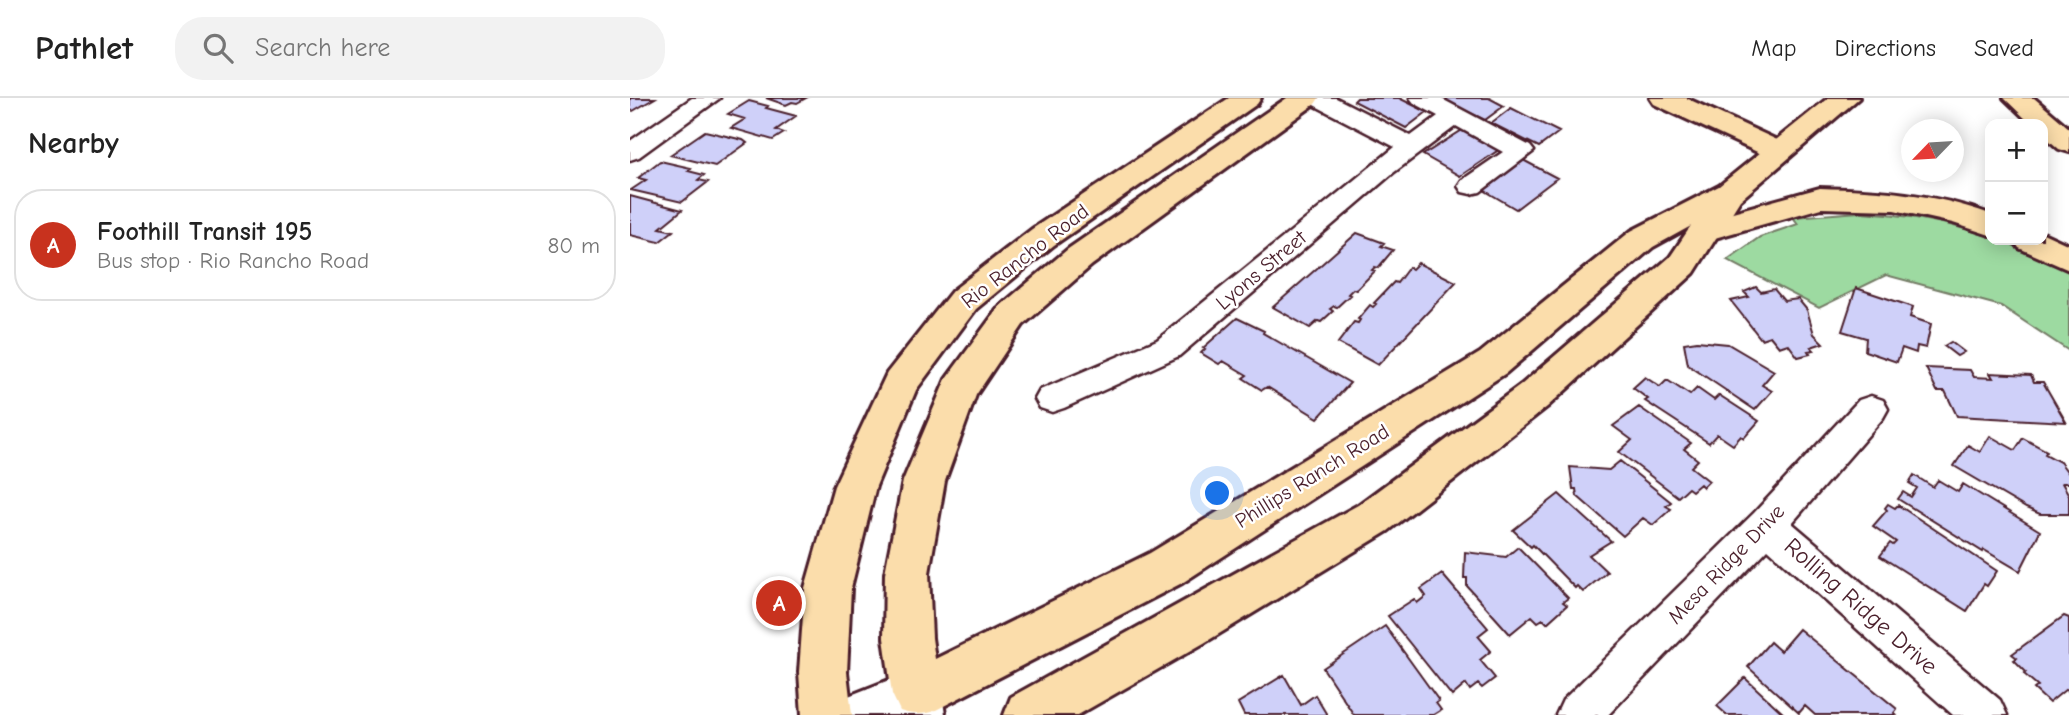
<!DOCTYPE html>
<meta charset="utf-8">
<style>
body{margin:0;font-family:"Comic Neue",sans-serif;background:#f2f2f2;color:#222}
.controls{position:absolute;right:21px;top:21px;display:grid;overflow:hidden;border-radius:14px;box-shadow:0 4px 18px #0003}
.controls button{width:63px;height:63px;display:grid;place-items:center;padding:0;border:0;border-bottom:2px solid #e0e0e0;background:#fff;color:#222;font:35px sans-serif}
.compass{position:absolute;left:1271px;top:21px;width:63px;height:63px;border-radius:50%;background:#fff;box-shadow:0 4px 18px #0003;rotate:245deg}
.you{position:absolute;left:588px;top:396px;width:24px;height:24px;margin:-18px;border:5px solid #fff;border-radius:50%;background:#1a73e8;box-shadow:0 0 0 10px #1a73e833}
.badge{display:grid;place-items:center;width:46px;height:46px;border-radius:50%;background:#c8321e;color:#fff;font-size:23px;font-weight:700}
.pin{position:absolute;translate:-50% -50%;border:4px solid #fff;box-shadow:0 2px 7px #0006}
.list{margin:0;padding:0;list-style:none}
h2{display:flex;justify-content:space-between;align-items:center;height:91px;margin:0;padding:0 28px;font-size:30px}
h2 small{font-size:23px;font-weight:400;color:#767676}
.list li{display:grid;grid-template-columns:46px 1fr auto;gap:21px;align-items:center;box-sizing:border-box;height:112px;margin:0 14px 14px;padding:0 14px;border:2px solid #e0e0e0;border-radius:28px}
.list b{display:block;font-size:26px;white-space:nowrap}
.list p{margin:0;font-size:23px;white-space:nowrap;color:#767676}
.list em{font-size:23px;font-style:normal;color:#767676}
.icon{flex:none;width:38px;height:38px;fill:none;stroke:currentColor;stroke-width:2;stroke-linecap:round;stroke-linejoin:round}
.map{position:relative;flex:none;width:1439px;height:617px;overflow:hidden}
header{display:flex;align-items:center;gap:42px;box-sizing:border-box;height:98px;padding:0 35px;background:#fff;border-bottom:2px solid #e0e0e0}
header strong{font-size:33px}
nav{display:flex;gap:38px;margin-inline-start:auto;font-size:24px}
.search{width:490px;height:63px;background:#f2f2f2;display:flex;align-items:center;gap:18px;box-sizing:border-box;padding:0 24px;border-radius:28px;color:#767676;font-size:26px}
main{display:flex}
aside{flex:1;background:#fff}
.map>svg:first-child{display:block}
.green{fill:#9ddaa1;stroke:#747c66;stroke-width:2}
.building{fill:#cfd0f9;stroke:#4a1f2b;stroke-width:2}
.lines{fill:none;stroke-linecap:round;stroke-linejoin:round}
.street-casing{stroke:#4a1f2b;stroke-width:5}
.secondary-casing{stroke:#4a1f2b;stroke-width:6}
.primary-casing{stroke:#4a1f2b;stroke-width:6}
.highway-casing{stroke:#4a1f2b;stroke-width:6}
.street{fill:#fff;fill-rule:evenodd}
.secondary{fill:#fff;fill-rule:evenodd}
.primary{fill:#fbddab;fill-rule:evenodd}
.highway{fill:#fbddab;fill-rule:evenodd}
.labels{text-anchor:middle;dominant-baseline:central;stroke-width:5;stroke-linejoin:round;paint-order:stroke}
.street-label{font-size:21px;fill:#4a1f2b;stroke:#fff}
.near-street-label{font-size:24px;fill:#4a1f2b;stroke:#fff}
</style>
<header>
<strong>Pathlet</strong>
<div class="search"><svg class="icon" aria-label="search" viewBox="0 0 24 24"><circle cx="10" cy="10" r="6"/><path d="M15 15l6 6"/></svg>Search here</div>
<nav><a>Map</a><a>Directions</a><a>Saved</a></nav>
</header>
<main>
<aside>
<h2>Nearby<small></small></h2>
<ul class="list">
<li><span class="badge">A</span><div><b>Foothill Transit 195</b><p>Bus stop · Rio Rancho Road</p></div><em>80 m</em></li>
</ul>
</aside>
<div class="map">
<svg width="1439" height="617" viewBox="0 0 1439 617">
<rect width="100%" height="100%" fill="#fff"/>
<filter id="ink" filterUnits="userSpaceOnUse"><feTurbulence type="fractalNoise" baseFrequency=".0143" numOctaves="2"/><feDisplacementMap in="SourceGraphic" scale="14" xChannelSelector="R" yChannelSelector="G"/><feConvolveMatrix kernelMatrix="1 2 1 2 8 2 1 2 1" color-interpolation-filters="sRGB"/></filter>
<g filter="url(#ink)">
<path class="green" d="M1230 114C1307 117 1371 139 1439 172V253L1371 208 1256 177 1189 210 1097 162 1130 139 1168 126 1163 119Z"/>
<path class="building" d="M0 0H25L3 13 0 12Z
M136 0H176L167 5 162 4 156 7Z
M727 0H769L797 14 776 30 724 3Z
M809 0H859L874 8 855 22Z
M119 3 138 8 136 10 166 18 146 32 154 35 143 42 101 30 115 21 98 16Z
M881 10 929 34 909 49 861 25Z
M834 31 870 51 830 78 793 57Z
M75 33 113 42 117 45 85 68 40 57Z
M893 62 927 80 886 111 852 91Z
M30 63 61 70 58 73 74 77 68 82 78 84 52 104 1 92 16 82 8 80Z
M0 98 52 112 30 130 43 133 29 144 0 137Z
M727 135 754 145 751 148 763 152 748 170 745 169 742 172 745 173 726 192 723 191 718 196 720 197 707 209 704 208 700 211 703 213 691 224 688 223 680 230 643 209Z
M788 165 826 184 748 267 708 245 724 224 728 225 730 222 728 221 740 207 743 209 746 206 744 205 764 184 767 185 779 169 782 171Z
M1126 189 1131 194 1144 191 1154 203 1168 201 1177 212 1184 236 1193 245 1181 249 1184 252 1178 253 1180 256 1168 259 1158 246 1149 249 1140 238 1131 241 1101 203 1119 199 1114 194Z
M1226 190 1283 209 1280 219 1301 226 1296 250 1287 248 1286 255 1272 250 1267 264 1235 253 1236 240 1212 233Z
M607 220 634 233 633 235 720 285 688 320 637 289 632 292 613 280 617 277 593 263 589 266 571 255 575 251 573 250Z
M1067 243 1098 246 1144 273 1132 287 1142 293 1125 312 1058 267 1054 245Z
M1321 244 1334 254 1327 258 1314 248Z
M1296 270 1340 272 1344 279 1363 280 1360 275 1401 277 1404 284H1413L1436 324 1327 318 1315 293H1307Z
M1015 279 1030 289 1037 282 1060 297 1067 290 1084 302 1089 297 1129 323 1114 340 1111 338 1103 347 1087 336 1079 345 1015 303 1018 301 1003 290Z
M1009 309 1061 345 1054 351 1068 362 1061 369 1079 383 1073 389 1070 386 1062 393 1058 390 1048 399 989 354 1002 342 983 328Z
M1360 338 1385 352 1393 340 1417 353 1415 356 1430 364 1439 376V385H1432L1439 397V416H1410L1396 410 1324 368 1338 347 1350 354Z
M990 363 1041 404 1036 408 1041 411 1023 427 1013 420 993 438 947 398 946 391H943L940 369 979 372Z
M1284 377 1303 389 1308 382 1328 394 1333 386 1410 433 1390 473 1354 452 1353 454 1268 401 1273 394 1281 399 1287 390 1279 385Z
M929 396 981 443 959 457 977 474 953 494 947 488 945 490 903 447 901 449 883 432Z
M1258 406 1265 410 1268 407 1367 473 1357 488 1354 486 1337 513 1250 458 1260 445 1263 447 1266 444 1243 428 1257 412 1255 410Z
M888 449 938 500 933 504 937 507 917 525 913 521 908 524 902 518 880 536 837 488V480H834L835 454 876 459Z
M812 476 858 530 848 538 861 553 850 562 865 580 852 590 848 586 840 592 836 586 822 598 758 518 784 501 787 505 796 498 791 491Z
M1434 518 1439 520V594L1436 591 1419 605 1404 591 1408 588 1394 576 1396 574 1384 562 1387 560 1382 556Z
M755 528 809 603 806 605 811 612 803 617H724L693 570Z
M1169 531 1267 611 1264 615 1266 617H1185L1175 608 1169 615 1118 569 1140 544 1150 553Z
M654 577 671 607 685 597 697 617H614L608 605Z
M1115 580 1155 617H1097L1087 608Z"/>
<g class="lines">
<g class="street-casing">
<path id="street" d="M62 0H90L9 59 0 62V43Z
M676 0H706L781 38 808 18 784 5 780 0H810L900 48 904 53 850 94 841 96 832 94 828 88 832 82 873 54 826 28 763 75 549 258 434 310 422 314 410 310 405 301 410 292 527 242 765 49 680 5Z
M1241 298 1253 302 1258 311 1253 320 1162 425 1370 602 1377 617H1323L1138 451 978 617H926L933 602 1124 415 1229 302Z"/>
</g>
<g class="secondary-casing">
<path id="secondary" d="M287 571 304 579 312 596 315 617H209L216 599Z"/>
</g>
<g class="primary-casing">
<path id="primary" d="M599 0H631L627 6 424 147 346 211 286 292 246 388 221 490 217 574 222 617H172L169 574 175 490 204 388 257 275 322 193 402 131Z
M657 0H689L685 6 462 167 393 227 346 297 315 383 299 475 302 540 305 561 520 455 850 255 1001 133 1089 88 1198 0H1229L1110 102 1064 175 917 309 758 433 574 545 448 617H374L381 599 728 407 891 287 1040 159 1061 128 1023 149 876 275 552 485 304 613C293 617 281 617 270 613L262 596 254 540 255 475 273 383 316 281 369 209 438 151Z"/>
</g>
<g class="highway-casing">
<path id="highway" d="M1020 0H1056L1158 47 1162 53 1158 59 1148 62 1138 59 1024 6Z
M1374 0H1404L1439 30V54L1429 51 1413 37V26H1401Z
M1190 90C1251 92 1302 95 1360 116V137L1323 125 1264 112 1191 110 1074 143 1063 139 1058 132 1063 125Z
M1413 135 1439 147V172L1389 150 1384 142H1413Z"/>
</g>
<use href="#street" class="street"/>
<use href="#secondary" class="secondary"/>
<use href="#primary" class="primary"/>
<use href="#highway" class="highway"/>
</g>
</g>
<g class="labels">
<g class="street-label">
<text transform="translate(395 158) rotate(-38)">Rio Rancho Road</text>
<text transform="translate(631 172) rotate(-40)">Lyons Street</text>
<text transform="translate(682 378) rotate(-32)">Phillips Ranch Road</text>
<text transform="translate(1096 466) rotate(-46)">Mesa Ridge Drive</text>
</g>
<g class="near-street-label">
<text transform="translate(1231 508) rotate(41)">Rolling Ridge Drive</text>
</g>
</g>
</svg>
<div class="controls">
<button>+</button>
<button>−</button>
</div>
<svg class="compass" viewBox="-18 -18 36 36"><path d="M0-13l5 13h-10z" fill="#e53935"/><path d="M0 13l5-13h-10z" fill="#767676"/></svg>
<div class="you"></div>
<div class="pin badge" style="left:149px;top:505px">A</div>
</div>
</main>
